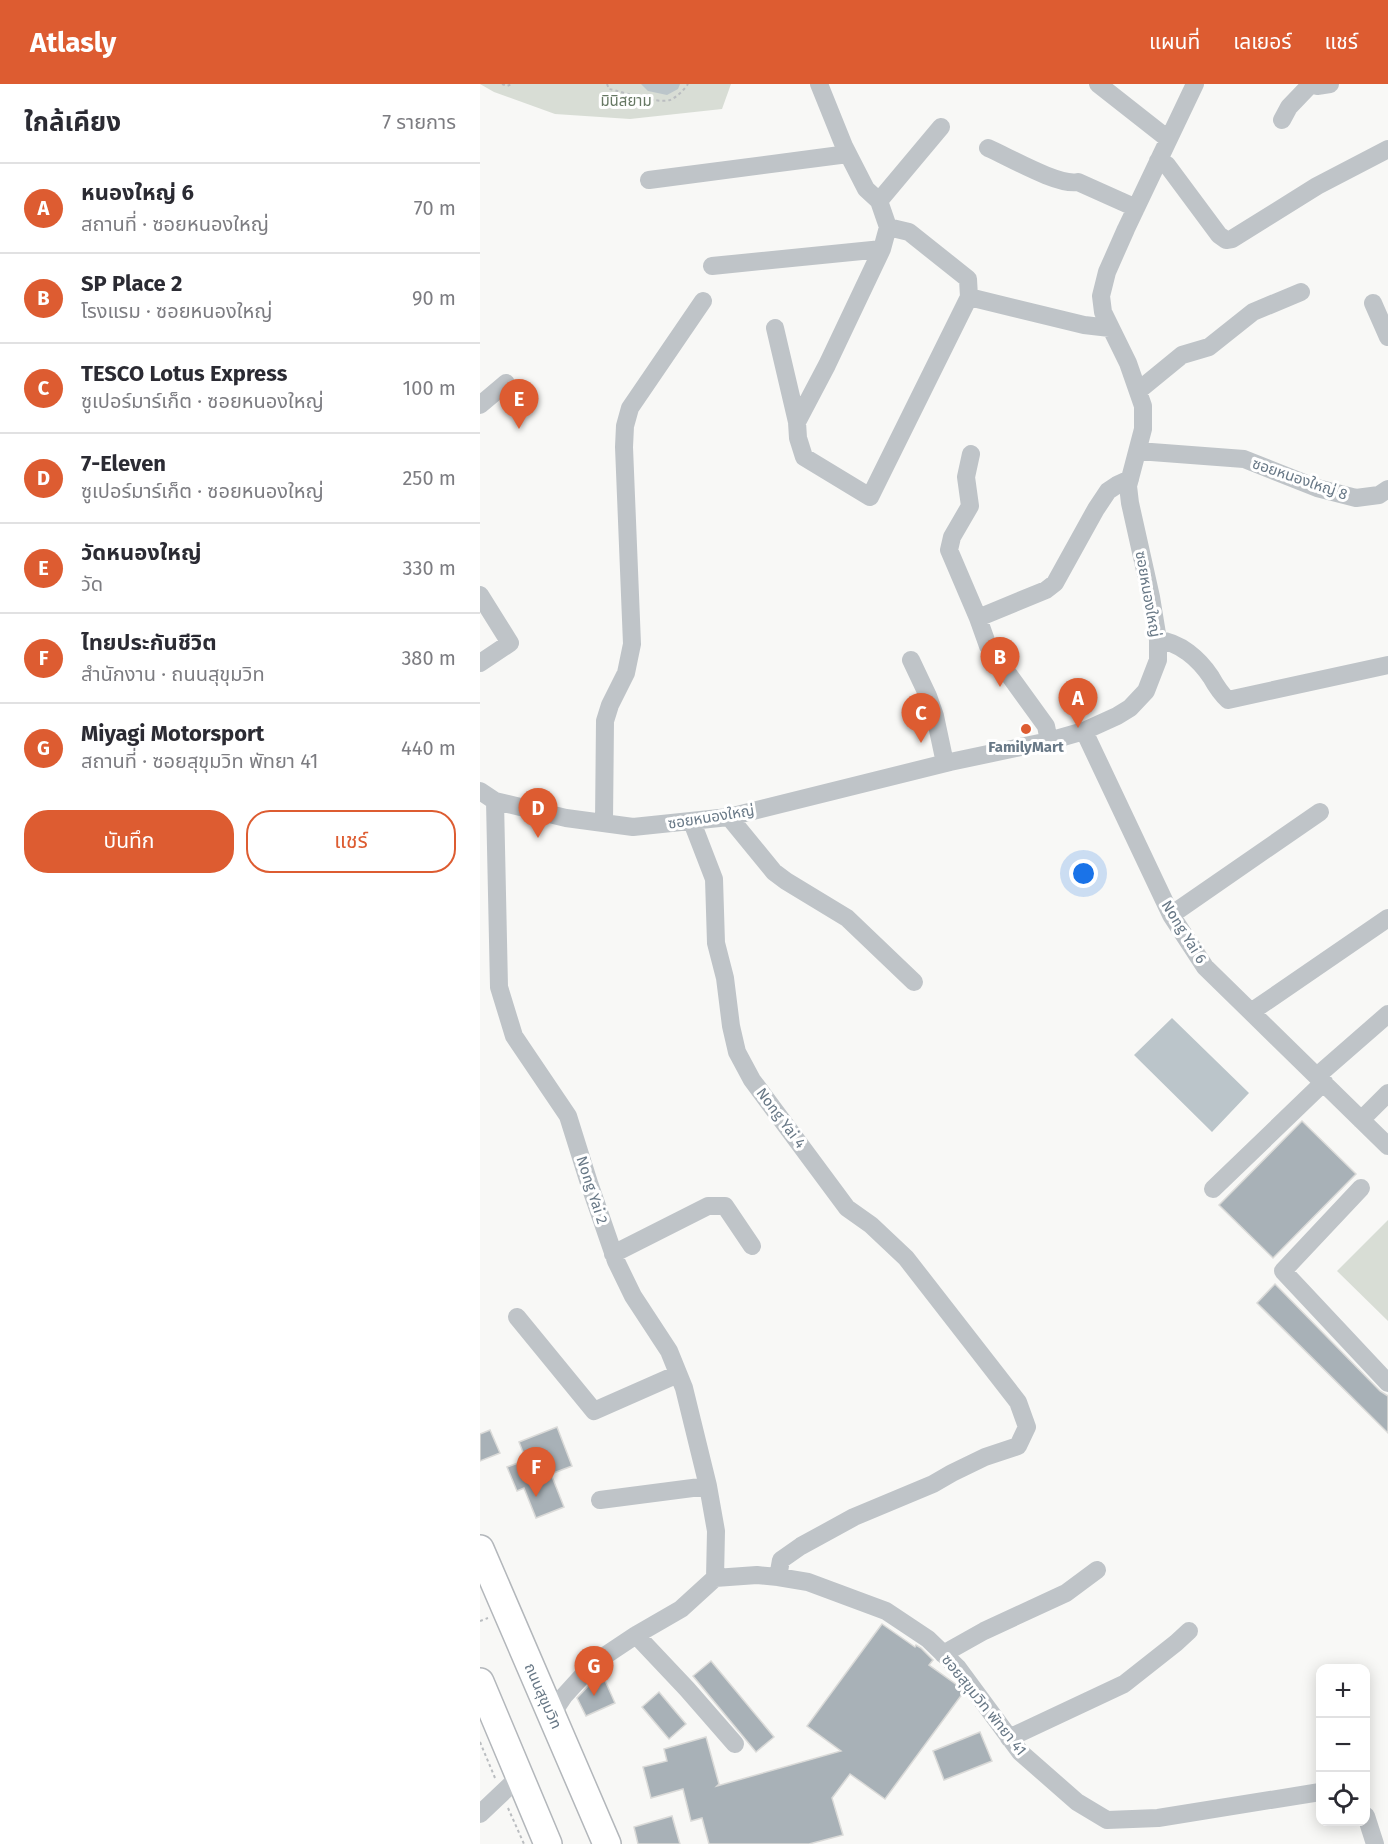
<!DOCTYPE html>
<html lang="th">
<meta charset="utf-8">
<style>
body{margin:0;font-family:"Fira Sans","Noto Sans Thai",sans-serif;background:#f2f2f3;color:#2b2b33}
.controls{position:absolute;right:18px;bottom:18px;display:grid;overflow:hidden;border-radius:12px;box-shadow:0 3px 15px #0003}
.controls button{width:54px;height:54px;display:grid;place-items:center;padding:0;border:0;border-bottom:2px solid #e1e1e2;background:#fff;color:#2b2b33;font:30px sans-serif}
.you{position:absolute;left:604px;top:790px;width:21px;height:21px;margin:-15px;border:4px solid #fff;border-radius:50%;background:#1a73e8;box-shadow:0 0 0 9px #1a73e833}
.badge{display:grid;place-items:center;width:39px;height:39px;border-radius:50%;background:#dd5c31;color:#fff;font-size:20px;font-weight:700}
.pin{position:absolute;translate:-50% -50px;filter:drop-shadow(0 2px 3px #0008)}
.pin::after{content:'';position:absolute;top:32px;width:21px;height:18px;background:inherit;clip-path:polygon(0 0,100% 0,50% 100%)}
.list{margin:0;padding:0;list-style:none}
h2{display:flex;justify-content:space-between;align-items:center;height:78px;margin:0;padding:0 24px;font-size:26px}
h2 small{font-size:20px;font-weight:400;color:#7c7c81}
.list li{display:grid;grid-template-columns:39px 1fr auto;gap:18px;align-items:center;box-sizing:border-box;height:90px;padding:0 24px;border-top:2px solid #e1e1e2}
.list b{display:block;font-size:22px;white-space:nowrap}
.list p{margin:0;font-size:20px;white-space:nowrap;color:#7c7c81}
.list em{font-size:20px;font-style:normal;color:#7c7c81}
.actions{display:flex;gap:12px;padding:18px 24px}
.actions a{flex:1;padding:14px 0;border:2px solid #dd5c31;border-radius:24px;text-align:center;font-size:21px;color:#dd5c31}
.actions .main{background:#dd5c31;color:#fff}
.icon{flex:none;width:33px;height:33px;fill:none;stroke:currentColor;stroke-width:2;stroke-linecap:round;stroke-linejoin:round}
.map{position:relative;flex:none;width:908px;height:1760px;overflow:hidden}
header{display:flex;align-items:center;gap:36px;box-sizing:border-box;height:84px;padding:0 30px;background:#dd5c31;color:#fff}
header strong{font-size:28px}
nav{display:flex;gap:33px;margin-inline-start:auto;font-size:21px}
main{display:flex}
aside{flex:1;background:#fff}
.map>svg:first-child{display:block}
.green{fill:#d8ddd5}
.water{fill:#bbc5ca}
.building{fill:#a8b1b7;stroke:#dadad8;stroke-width:1.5}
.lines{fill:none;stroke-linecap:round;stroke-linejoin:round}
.highway-casing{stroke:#b3b7bb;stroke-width:30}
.path{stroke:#babdc0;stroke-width:2;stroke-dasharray:3 3;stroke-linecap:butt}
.minor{stroke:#bfc4c8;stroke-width:18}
.highway{stroke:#fff;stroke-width:27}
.poi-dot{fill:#dd5c31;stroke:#fff;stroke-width:2}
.labels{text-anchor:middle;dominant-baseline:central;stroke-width:6;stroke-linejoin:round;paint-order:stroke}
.park-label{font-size:15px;fill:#667863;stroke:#fff}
.street-label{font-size:15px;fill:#687886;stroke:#fff}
.poi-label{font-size:15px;font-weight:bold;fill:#687886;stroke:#fff}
</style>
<header>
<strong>Atlasly</strong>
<nav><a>แผนที่</a><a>เลเยอร์</a><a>แชร์</a></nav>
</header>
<main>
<aside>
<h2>ใกล้เคียง<small>7 รายการ</small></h2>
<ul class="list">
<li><span class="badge">A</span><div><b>หนองใหญ่ 6</b><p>สถานที่ · ซอยหนองใหญ่</p></div><em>70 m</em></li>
<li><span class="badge">B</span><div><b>SP Place 2</b><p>โรงแรม · ซอยหนองใหญ่</p></div><em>90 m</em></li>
<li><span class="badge">C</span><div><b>TESCO Lotus Express</b><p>ซูเปอร์มาร์เก็ต · ซอยหนองใหญ่</p></div><em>100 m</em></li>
<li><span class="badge">D</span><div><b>7-Eleven</b><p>ซูเปอร์มาร์เก็ต · ซอยหนองใหญ่</p></div><em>250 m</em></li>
<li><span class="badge">E</span><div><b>วัดหนองใหญ่</b><p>วัด</p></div><em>330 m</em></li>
<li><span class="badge">F</span><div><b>ไทยประกันชีวิต</b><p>สำนักงาน · ถนนสุขุมวิท</p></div><em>380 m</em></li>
<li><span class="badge">G</span><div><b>Miyagi Motorsport</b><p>สถานที่ · ซอยสุขุมวิท พัทยา 41</p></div><em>440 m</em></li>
</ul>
<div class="actions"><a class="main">บันทึก</a><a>แชร์</a></div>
</aside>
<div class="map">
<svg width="908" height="1760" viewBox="0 0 908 1760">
<rect width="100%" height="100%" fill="#f8f8f6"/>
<path class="green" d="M0 0H251L242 25 150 35 75 30 14 8Z
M908 1136V1237L857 1187Z"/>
<path class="water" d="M161 0H200L198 5 187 11 168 7Z
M692 934 769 1009 732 1048 654 971Z"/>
<path class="building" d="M822 1037 876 1090 793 1174 739 1121Z
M795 1200 900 1307 908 1312V1349L777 1219Z
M77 1343 92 1382 71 1390 84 1423 56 1434 44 1404 37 1407 27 1383 46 1376 39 1358Z
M10 1346 20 1369 0 1377V1350Z
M402 1540 435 1563 436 1561 441 1564 453 1576 449 1581 477 1601 483 1609 405 1715 370 1690 352 1714 363 1751 329 1760H229L222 1734 211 1737 203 1705 171 1714 163 1683 187 1677 184 1665 226 1653 239 1700 237 1702 361 1667 327 1642Z
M231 1577 294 1653 276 1668 213 1592Z
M123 1592 135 1619 106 1632 97 1614 114 1596Z
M179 1608 206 1640 189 1655 162 1623Z
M500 1648 512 1677 464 1696 453 1667Z
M192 1732 200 1760H158L154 1743Z"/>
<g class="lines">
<g class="highway-casing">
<path id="highway" d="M0 1465 127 1760
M0 1598 68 1760"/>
</g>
<path class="path" d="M22 0 27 2 32 0
M127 0 129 5C144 8 176 20 190 16 197 13 204 6 208 0
M0 1537 8 1534
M0 1658 15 1694
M28 1724 44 1760"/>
<path class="minor" d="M339 0 364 62 386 105 399 117 408 143 429 148 488 195 489 213 604 241 630 244
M618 0 688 55
M832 0 837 2 850 0
M802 36 809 23 831 0
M508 64C529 73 578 102 598 98L656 124
M678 77 687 81 739 151 746 156 752 155 837 102 908 65
M169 96 368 70
M399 117 461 43
M408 143 402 165 347 281 317 338 318 354 324 373 390 413 489 213
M232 182 402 165
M893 219 908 253
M295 244 317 338
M658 307 702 271 729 263 773 228 821 208
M0 321 26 299
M658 367 764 375 837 404 876 414 899 411 908 405
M491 370 486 393 490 422 472 453 469 466 498 534 508 562 566 642 569 657
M0 511 30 559 0 579
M498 534 566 506 575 499 616 425 628 407 637 401 650 395
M678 556C700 558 719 575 731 593 736 602 740 609 748 616L908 581
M431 576 448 612 455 632 465 679
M604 647 691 831 725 883 908 1062
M0 707 15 717 86 734 153 743 249 733 470 678 569 657 604 647 637 632 650 624 666 607 678 576V556L671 513 650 419 648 402 663 345V322L648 279 623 228 621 212 627 188 646 145 715 0
M15 717 19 903 34 952 88 1032 109 1099 136 1177 153 1212 189 1267 204 1304 228 1402 236 1447 235 1494
M249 733 294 788 306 797 367 834 434 898
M124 738 125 637 130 621 146 589 152 560 144 363 145 342 150 324 223 217
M212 738 234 795 236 859 245 894 251 942 257 968 272 996 367 1124 391 1141 426 1174 538 1318 547 1343 538 1362 505 1373 472 1389 453 1400 374 1433 321 1462 301 1476 298 1493
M691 831 840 728
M771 928 908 834
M837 992 908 930
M881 1036 908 1009
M881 1104 803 1187 908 1299
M733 1105 844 998
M133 1170 228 1122H245L272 1162
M37 1233 114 1327 198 1290
M120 1416 228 1402
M156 1551 207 1605 255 1660
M463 1570 504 1547 586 1509 617 1486
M72 1630 84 1612 114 1579 156 1551 201 1525 235 1494 277 1491 298 1493 328 1498 406 1527 448 1555 478 1584 540 1668 597 1718 627 1736 678 1734 840 1708
M529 1654 644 1600 696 1559 709 1547
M0 1730 40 1692
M886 1732 895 1760"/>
<use href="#highway" class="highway"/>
</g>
<circle class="poi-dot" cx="546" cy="645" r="6"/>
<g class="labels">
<g class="park-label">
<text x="146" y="17">มินิสยาม</text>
</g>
<g class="street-label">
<text transform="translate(820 395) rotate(19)">ซอยหนองใหญ่ 8</text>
<text transform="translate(668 510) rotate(80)">ซอยหนองใหญ่</text>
<text transform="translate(231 733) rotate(-9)">ซอยหนองใหญ่</text>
<text transform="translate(704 848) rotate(58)">Nong Yai 6</text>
<text transform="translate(301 1034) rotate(53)">Nong Yai 4</text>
<text transform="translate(112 1106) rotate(72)">Nong Yai 2</text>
<text transform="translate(63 1612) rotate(66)">ถนนสุขุมวิท</text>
<text transform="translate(504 1621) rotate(51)">ซอยสุขุมวิท พัทยา 41</text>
</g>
<g class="poi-label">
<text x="546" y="663">FamilyMart</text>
</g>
</g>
</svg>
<div class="controls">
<button>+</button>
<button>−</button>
<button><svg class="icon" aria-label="locate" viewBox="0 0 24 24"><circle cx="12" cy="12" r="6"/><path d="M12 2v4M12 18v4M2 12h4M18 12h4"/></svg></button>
</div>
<div class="you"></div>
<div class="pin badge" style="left:598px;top:644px">A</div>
<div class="pin badge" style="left:520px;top:603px">B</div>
<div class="pin badge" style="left:441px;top:659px">C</div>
<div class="pin badge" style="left:58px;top:754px">D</div>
<div class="pin badge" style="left:39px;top:345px">E</div>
<div class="pin badge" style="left:56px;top:1413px">F</div>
<div class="pin badge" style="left:114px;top:1612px">G</div>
</div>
</main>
